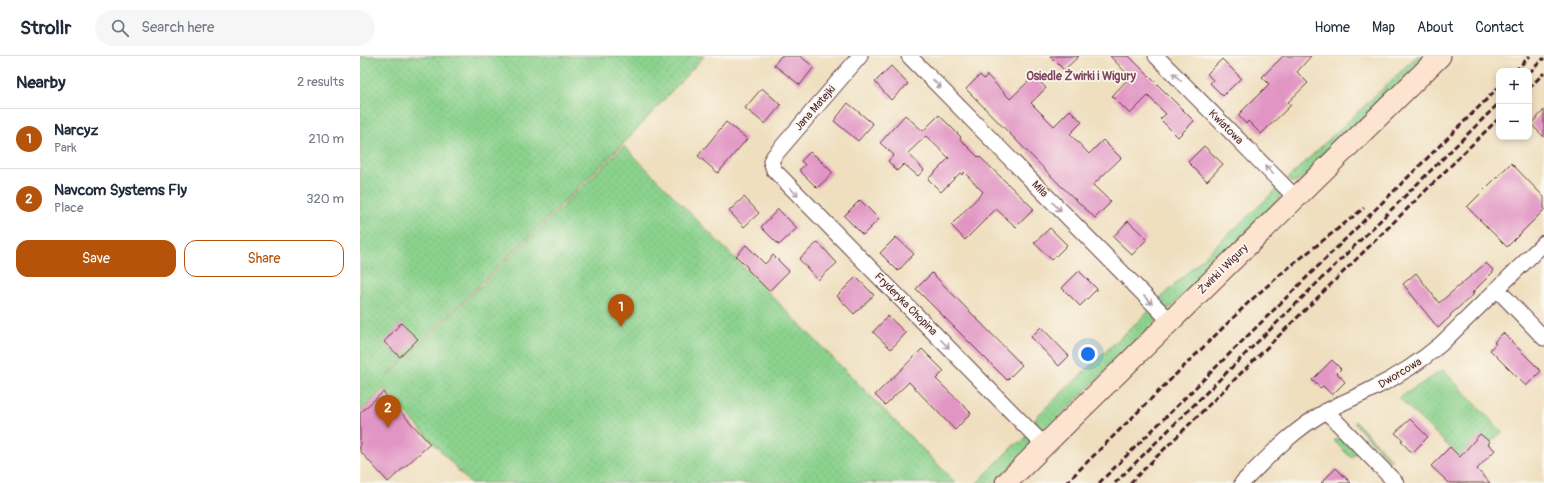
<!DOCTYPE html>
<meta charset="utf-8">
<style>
body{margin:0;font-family:Pangolin,sans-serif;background:#f6f6f7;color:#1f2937}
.controls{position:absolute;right:12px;top:12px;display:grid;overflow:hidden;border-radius:8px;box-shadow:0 2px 6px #0003}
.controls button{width:36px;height:36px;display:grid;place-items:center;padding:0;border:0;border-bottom:1px solid #e0e1e3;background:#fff;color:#1f2937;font:20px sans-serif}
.you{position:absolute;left:728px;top:298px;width:14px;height:14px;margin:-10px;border:3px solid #fff;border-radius:50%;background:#1a73e8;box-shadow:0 0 0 6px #1a73e833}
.badge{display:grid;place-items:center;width:26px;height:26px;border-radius:50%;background:#b45309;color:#fff;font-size:13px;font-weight:700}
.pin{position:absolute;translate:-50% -33px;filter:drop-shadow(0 1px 2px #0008)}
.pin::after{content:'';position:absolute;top:21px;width:14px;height:12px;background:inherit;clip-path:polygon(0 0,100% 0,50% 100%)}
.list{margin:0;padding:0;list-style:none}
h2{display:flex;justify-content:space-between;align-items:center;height:52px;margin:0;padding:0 16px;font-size:17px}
h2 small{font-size:13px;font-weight:400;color:#747a83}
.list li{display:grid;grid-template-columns:26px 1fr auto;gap:12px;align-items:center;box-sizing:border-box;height:60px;padding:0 16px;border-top:1px solid #e0e1e3}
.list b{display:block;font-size:15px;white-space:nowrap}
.list p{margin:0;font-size:13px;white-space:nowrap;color:#747a83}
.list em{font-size:13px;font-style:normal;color:#747a83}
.actions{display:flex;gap:8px;padding:12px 16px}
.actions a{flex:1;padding:9px 0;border:1px solid #b45309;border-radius:12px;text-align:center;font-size:14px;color:#b45309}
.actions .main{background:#b45309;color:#fff}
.icon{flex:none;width:22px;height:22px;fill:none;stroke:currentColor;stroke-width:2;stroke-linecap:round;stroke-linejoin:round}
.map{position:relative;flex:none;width:1184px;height:427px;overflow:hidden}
header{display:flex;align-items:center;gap:24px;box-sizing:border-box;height:56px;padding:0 20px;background:#fff;border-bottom:1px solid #e0e1e3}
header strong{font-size:19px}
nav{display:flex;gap:22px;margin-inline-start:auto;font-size:14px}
.search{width:280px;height:36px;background:#f6f6f7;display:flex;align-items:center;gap:10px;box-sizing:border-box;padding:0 14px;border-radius:22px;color:#747a83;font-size:15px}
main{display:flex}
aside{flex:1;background:#fff}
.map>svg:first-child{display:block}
.green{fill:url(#green-dots);stroke:#6a785c}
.building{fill:#e195c4}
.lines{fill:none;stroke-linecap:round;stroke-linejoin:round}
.street-casing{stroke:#633c41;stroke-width:17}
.secondary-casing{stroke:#633c41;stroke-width:23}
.street{stroke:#fff;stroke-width:15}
.secondary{stroke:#fde4d0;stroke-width:21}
.rail{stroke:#4a1f2b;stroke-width:3;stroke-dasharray:6 3;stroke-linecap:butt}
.oneway{stroke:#ae9aa0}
.labels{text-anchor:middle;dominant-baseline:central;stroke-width:3.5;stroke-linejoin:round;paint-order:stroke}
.street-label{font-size:11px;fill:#4a1f2b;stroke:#fbf7ec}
.neighbourhood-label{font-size:12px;font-weight:bold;fill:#7f4861;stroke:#fbf7ec}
</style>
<header>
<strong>Strollr</strong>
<div class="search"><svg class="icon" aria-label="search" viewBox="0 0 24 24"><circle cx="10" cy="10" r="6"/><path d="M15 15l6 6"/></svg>Search here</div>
<nav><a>Home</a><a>Map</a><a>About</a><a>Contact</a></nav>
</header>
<main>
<aside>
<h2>Nearby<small>2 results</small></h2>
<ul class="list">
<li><span class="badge">1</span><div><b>Narcyz</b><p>Park</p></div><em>210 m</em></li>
<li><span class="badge">2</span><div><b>Navcom Systems Fly</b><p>Place</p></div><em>320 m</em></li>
</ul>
<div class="actions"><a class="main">Save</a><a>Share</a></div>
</aside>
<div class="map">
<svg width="1184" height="427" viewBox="0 0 1184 427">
<defs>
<pattern id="green-dots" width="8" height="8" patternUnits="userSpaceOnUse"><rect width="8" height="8" fill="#8bd28d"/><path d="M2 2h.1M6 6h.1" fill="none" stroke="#79b47a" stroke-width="1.8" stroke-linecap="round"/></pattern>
</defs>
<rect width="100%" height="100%" fill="#fbf7ec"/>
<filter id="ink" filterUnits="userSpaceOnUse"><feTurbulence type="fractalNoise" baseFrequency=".025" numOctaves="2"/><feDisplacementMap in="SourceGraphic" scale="8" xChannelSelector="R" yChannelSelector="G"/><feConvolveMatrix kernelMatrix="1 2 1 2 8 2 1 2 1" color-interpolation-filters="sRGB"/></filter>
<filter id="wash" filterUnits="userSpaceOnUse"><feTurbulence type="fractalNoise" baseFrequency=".012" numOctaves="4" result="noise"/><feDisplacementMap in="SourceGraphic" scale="16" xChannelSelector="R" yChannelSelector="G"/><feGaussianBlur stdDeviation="0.9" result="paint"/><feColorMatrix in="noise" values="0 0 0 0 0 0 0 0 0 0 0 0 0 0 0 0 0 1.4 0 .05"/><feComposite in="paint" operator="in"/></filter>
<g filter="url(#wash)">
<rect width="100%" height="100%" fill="#efdfbf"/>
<path class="green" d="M0 0H344L262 89 31 315 28 320 264 90 596 427H110L24 333 0 356Z
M1057 0H1062L1061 5 938 126H932L927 123Z
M918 132 920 137 918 147 810 252H806L796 246Z
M791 253 795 259 796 265 685 375 681 376 671 370 679 358Z
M1083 314 1142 376 1108 409 1039 342Z
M995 365 1032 404 1030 405 995 368Z
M667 378 670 387 667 395 634 427H617L654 389 664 384Z
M980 380 996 397 991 402 974 385Z"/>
<g id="blocks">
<path class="building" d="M421 0H440L454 11 440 29 414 9Z
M690 0H719L704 14Z
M750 0H769L834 65 818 81 800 63 806 58 788 40 770 58 752 40 770 21Z
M923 0H951L937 16 948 27 928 46 931 49 901 78 888 65 886 68 878 59 909 28 902 21Z
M862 3 881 22 863 40 850 27 853 24 847 18Z
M531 10 548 28 531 44 515 26Z
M620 19 624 23 627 19 650 43 674 20 686 32 671 47 694 70 710 54 722 66 710 78 729 98 743 84 761 102 733 129 751 146 735 162 700 129 606 33Z
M402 32 421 49 405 68 385 52Z
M488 47 513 68 498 85 474 65Z
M1184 54V81L1171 68Z
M545 59 563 75 579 59 601 81 600 83 618 101 619 100 674 153 656 171 636 153 605 184 591 169 623 136 604 116 602 119 600 117 581 136 568 123 589 102 566 80 548 97 564 114 558 120 544 108 537 115 528 105 534 99 520 87Z
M366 66 387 83 358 117 338 100Z
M844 90 863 108 847 125 828 106Z
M450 96 454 100 455 99 473 117 457 132 439 114 445 109 441 105Z
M1151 107 1184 141V154L1147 191 1107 151Z
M384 141 399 157 384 171 369 155Z
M500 144 519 163 503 179 484 160Z
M418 153 437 172 419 189 401 171Z
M768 165 787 183 772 199 753 181Z
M690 172 707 189 692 204 674 187Z
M536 181 554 198 538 215 520 197Z
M458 186 477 207 458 224 439 203Z
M386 189 405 208 413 199 429 215 409 235 387 213 388 212 376 200Z
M1126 207 1134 215 1112 237 1114 238 1090 259 1091 260 1078 272 1043 228 1056 217 1079 247Z
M719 215 737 233 720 250 702 232Z
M572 217 662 309 647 324 556 233Z
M496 221 514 239 494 258 477 240Z
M528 260 546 277 531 293 513 276Z
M41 267 58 283 40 301 24 286Z
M681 271 709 300 699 310 671 281Z
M1143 277 1181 315 1166 330 1130 294 1136 287 1134 286Z
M562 293 584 315 576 323 611 357 595 374 549 326 525 349 515 339Z
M972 304 981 313 977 317 985 326 972 339 963 330 960 332 952 324Z
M23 336 70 388 28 426 0 395V357Z
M1050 363 1068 381 1052 397 1041 385 1043 384 1035 377Z
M1120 378 1130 386 1128 388 1135 394 1117 413 1130 427H1089L1071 410 1090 391 1100 401Z
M976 412 991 427H961Z"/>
</g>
</g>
<g filter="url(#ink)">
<use href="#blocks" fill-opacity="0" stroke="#633c41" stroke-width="1"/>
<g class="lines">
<g class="street-casing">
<path id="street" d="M500 0 414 100 411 105 414 114 684 389
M549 0 810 265
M796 0 936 142
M1137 233 1184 282
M966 355 1036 427
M882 427C908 401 933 374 965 356 980 347 997 341 1012 333 1037 321 1060 306 1081 288L1184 187"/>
</g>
<g class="secondary-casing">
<path id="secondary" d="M646 427 1080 0"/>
</g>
<use href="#street" class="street"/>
<use href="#secondary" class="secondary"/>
<path class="rail" d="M1155 15 1170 0
M1169 17 1184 2
M1169 32 1184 17
M706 427 889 246 922 217 1004 152
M739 427 1139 31
M755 427 1139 47
M770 427 1139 62"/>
</g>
<defs><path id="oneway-shaft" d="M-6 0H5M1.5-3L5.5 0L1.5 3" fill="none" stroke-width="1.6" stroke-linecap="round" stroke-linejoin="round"/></defs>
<g class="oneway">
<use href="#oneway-shaft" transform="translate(817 21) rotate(-135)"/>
<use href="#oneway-shaft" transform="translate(577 28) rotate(46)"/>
<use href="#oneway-shaft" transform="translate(909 114) rotate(-135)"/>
<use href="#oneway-shaft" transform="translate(434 136) rotate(45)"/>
<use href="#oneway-shaft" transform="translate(697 151) rotate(46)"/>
<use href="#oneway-shaft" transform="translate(788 244) rotate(45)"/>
<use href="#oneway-shaft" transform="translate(585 288) rotate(45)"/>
</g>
</g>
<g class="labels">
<g class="street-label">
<text transform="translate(455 52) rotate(-49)">Jana Matejki</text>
<text transform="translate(866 71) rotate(45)">Kwiatowa</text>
<text transform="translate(680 133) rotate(46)">Miła</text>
<text transform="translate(863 213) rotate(-45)">Żwirki i Wigury</text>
<text transform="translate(546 248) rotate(45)">Fryderyka Chopina</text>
<text transform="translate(1040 317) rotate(-31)">Dworcowa</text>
</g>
<g class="neighbourhood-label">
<text x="721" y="20">Osiedle Żwirki i Wigury</text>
</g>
</g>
</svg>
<div class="controls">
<button>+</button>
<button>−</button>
</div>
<div class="you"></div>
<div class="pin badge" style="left:261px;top:271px">1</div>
<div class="pin badge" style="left:28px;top:372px">2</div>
</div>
</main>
